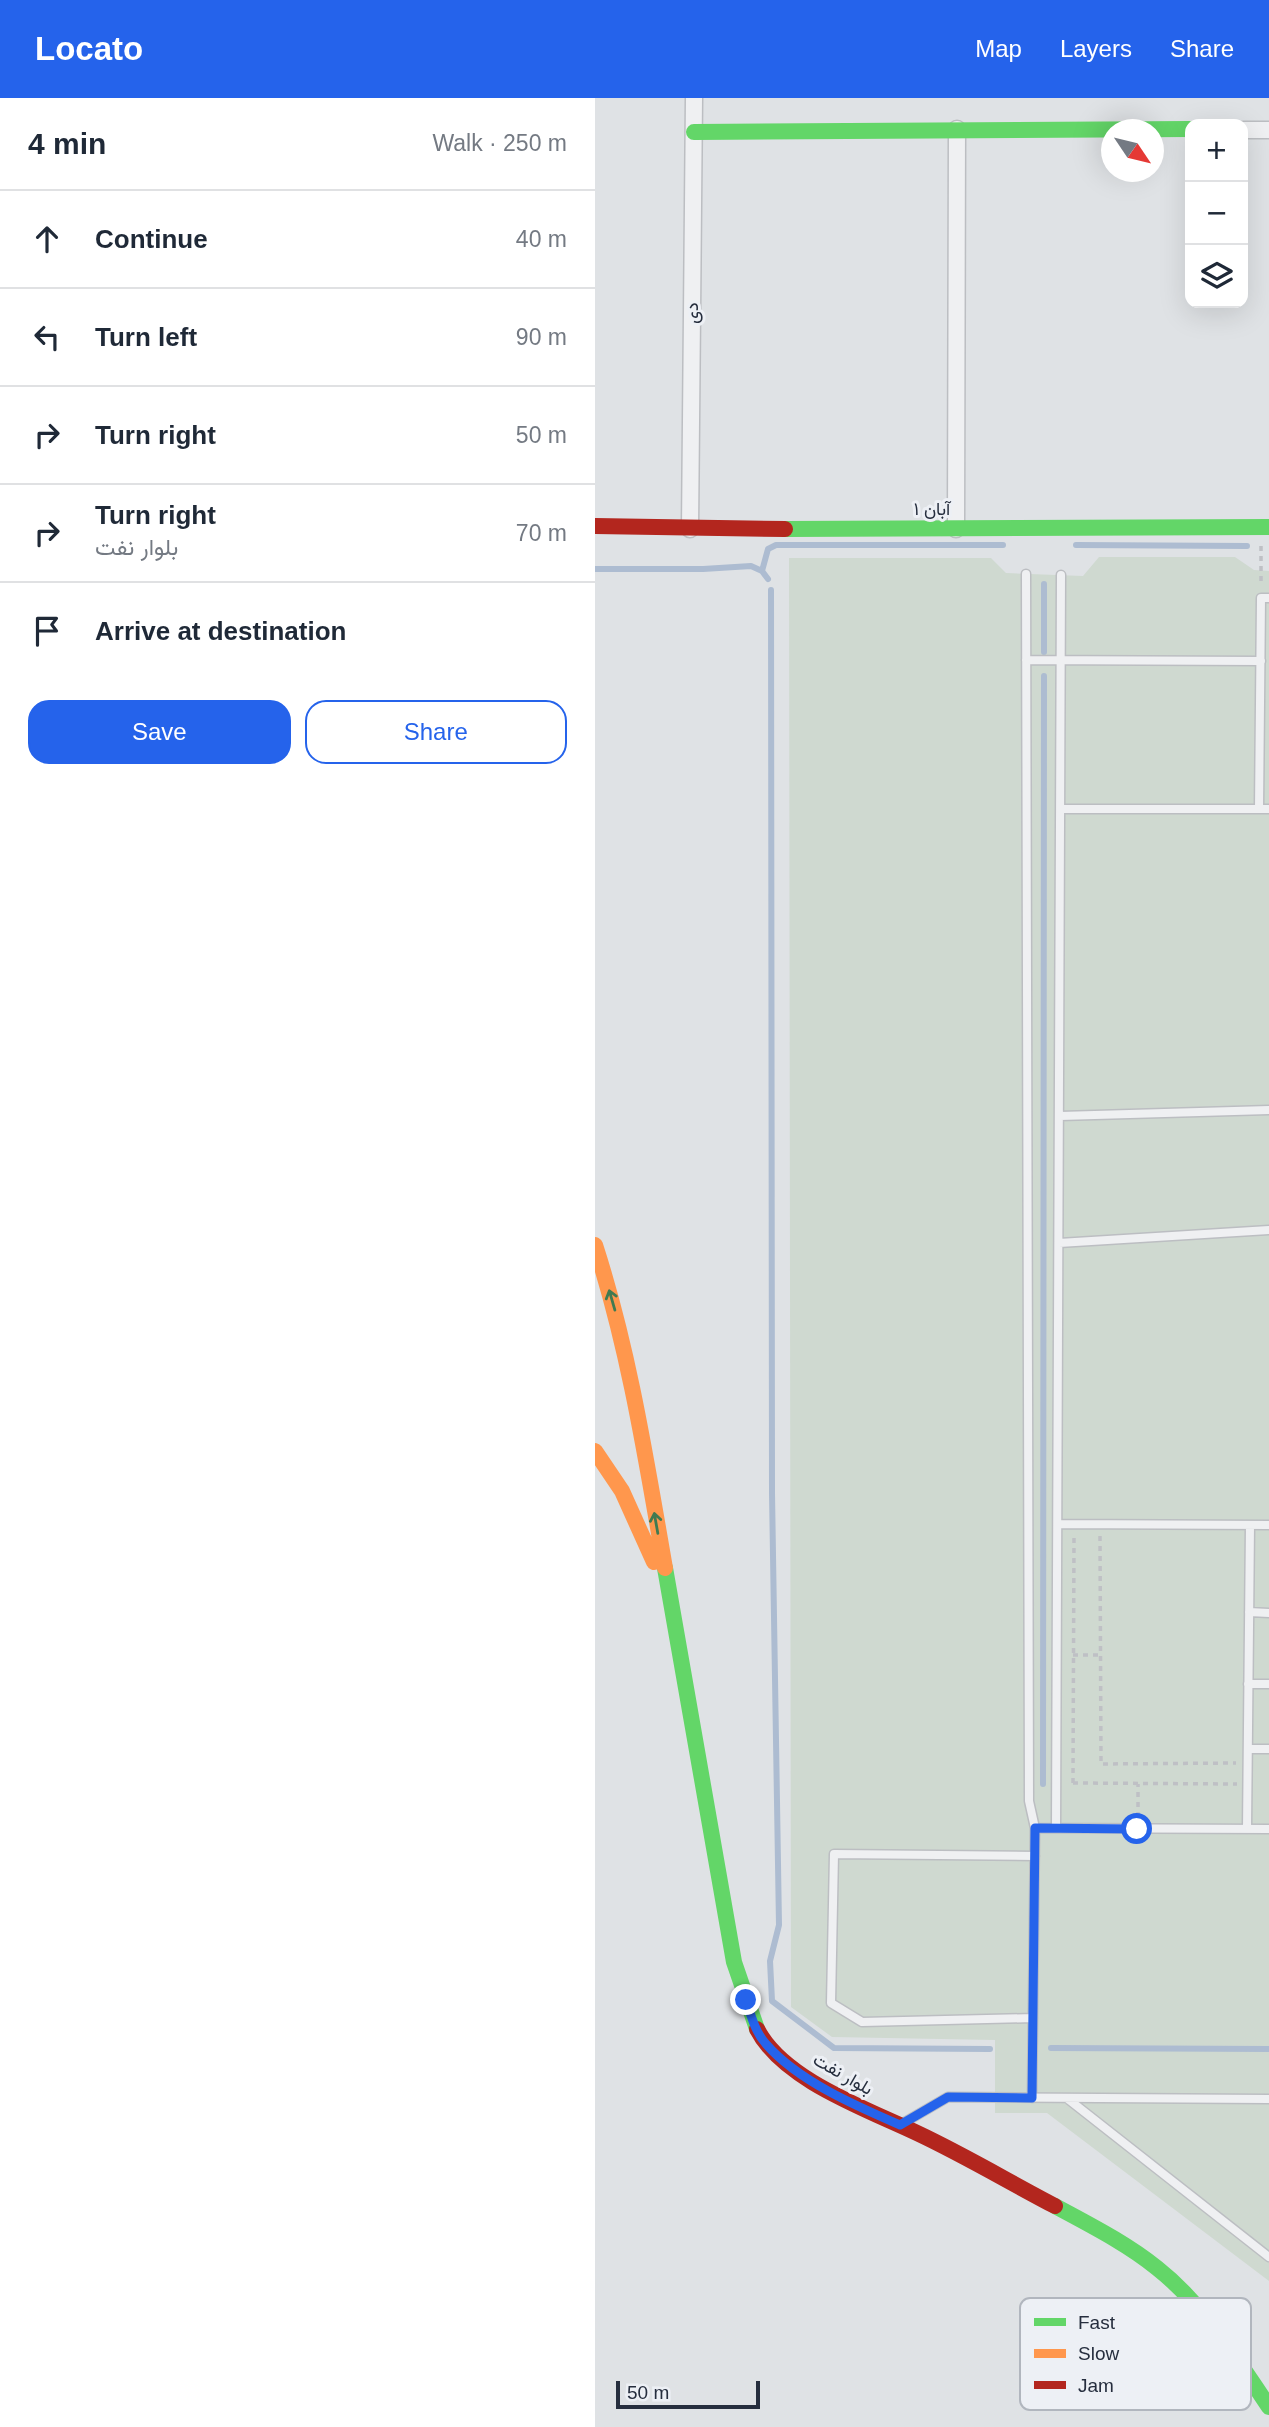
<!DOCTYPE html>
<meta charset="utf-8">
<style>
body{margin:0;font-family:Arial,Vazirmatn,sans-serif;background:#f2f2f3;color:#1f2937}
.controls{position:absolute;right:21px;top:21px;display:grid;overflow:hidden;border-radius:14px;box-shadow:0 7px 28px #0002}
.controls button{width:63px;height:63px;display:grid;place-items:center;padding:0;border:0;border-bottom:2px solid #e0e1e3;background:#fff;color:#1f2937;font:35px sans-serif}
.compass{position:absolute;left:506px;top:21px;width:63px;height:63px;border-radius:50%;background:#fff;box-shadow:0 7px 28px #0002;rotate:125deg}
.scale{position:absolute;left:21px;bottom:18px;width:144px;box-sizing:border-box;padding-left:7px;border:4px solid #262e3e;border-top:0;font-size:19px;line-height:24px;white-space:nowrap;color:#262e3e;-webkit-text-stroke:5px #edf0f5;paint-order:stroke}
.stop{position:absolute;width:21px;height:21px;margin:-16px;border:5px solid #2563eb;border-radius:50%;background:#fff}
.stop.end{background:#2563eb;border-color:#fff;box-shadow:0 2px 7px #0008}
.list{margin:0;padding:0;list-style:none}
h2{display:flex;justify-content:space-between;align-items:center;height:91px;margin:0;padding:0 28px;font-size:30px}
h2 small{font-size:23px;font-weight:400;color:#747a83}
.list li{display:grid;grid-template-columns:46px 1fr auto;gap:21px;align-items:center;box-sizing:border-box;height:98px;padding:0 28px;border-top:2px solid #e0e1e3}
.list b{display:block;font-size:26px;white-space:nowrap}
.list p{margin:0;font-size:23px;white-space:nowrap;color:#747a83}
.list em{font-size:23px;font-style:normal;color:#747a83}
.actions{display:flex;gap:14px;padding:21px 28px}
.actions a{flex:1;padding:16px 0;border:2px solid #2563eb;border-radius:21px;text-align:center;font-size:24px;color:#2563eb}
.actions .main{background:#2563eb;color:#fff}
.icon{flex:none;width:38px;height:38px;fill:none;stroke:currentColor;stroke-width:2;stroke-linecap:round;stroke-linejoin:round}
.map{position:relative;flex:none;width:674px;height:2329px;overflow:hidden}
header{display:flex;align-items:center;gap:42px;box-sizing:border-box;height:98px;padding:0 35px;background:#2563eb;color:#fff}
header strong{font-size:33px}
nav{display:flex;gap:38px;margin-inline-start:auto;font-size:24px}
main{display:flex}
aside{flex:1;background:#fff}
.map>svg:first-child{display:block}
.green{fill:#cfd9d0}
.lines{fill:none;stroke-linecap:round;stroke-linejoin:round}
.stream{stroke:#adbcd1;stroke-width:6}
.lane-casing{stroke:#bcbec2;stroke-width:11}
.street-casing{stroke:#bcbec2;stroke-width:19}
.path{stroke:#bfc0c5;stroke-width:3.5;stroke-dasharray:5 5;stroke-linecap:butt}
.lane{stroke:#eff0f2;stroke-width:8}
.street{stroke:#eff0f2;stroke-width:16}
.fast{stroke:#63d668;stroke-width:16}
.slow{stroke:#ff974d;stroke-width:16}
.jam{stroke:#b3261e;stroke-width:16}
.oneway{stroke:#417a51}
.route{stroke:#2563eb;stroke-width:9}
.labels{text-anchor:middle;dominant-baseline:central;stroke-width:6;stroke-linejoin:round;paint-order:stroke}
.street-label{font-size:18px;fill:#262e3e;stroke:#edf0f5}
.key{fill:#edf0f5;stroke:#b1b6be;stroke-width:2}
.key-label{font-size:19px;fill:#262e3e}
</style>
<header>
<strong>Locato</strong>
<nav><a>Map</a><a>Layers</a><a>Share</a></nav>
</header>
<main>
<aside>
<h2>4 min<small>Walk · 250 m</small></h2>
<ul class="list">
<li><svg class="icon" aria-label="ahead" viewBox="0 0 24 24"><path d="M12 20V5M6 11l6-6 6 6"/></svg><div><b>Continue</b></div><em>40 m</em></li>
<li><svg class="icon" aria-label="left" viewBox="0 0 24 24"><path d="M17 20v-9H6M10 6l-5 5 5 5"/></svg><div><b>Turn left</b></div><em>90 m</em></li>
<li><svg class="icon" aria-label="right" viewBox="0 0 24 24"><path d="M7 20v-9h11M14 6l5 5-5 5"/></svg><div><b>Turn right</b></div><em>50 m</em></li>
<li><svg class="icon" aria-label="right" viewBox="0 0 24 24"><path d="M7 20v-9h11M14 6l5 5-5 5"/></svg><div><b>Turn right</b><p>بلوار نفت</p></div><em>70 m</em></li>
<li><svg class="icon" aria-label="arrive" viewBox="0 0 24 24"><path d="M6 21V4h12l-3 4 3 4H6"/></svg><div><b>Arrive at destination</b></div></li>
</ul>
<div class="actions"><a class="main">Save</a><a>Share</a></div>
</aside>
<div class="map">
<svg width="674" height="2329" viewBox="0 0 674 2329">
<rect width="100%" height="100%" fill="#dfe2e5"/>
<path class="green" d="M504 459H640L659 472 674 473V2183L452 2015H400V1942L237 1939 196 1909 194 460H396L411 475 488 478Z"/>
<g class="lines">
<path class="stream" d="M481 447 652 448
M0 471H108L156 468 167 473 173 481
M167 473 173 451 181 447H408
M176 492 177 1395 184 1827 175 1863 177 1903 239 1950 395 1951
M449 554V486
M448 1686 449 578
M456 1950 674 1951"/>
<g class="lane-casing">
<path id="lane" d="M431 476 434 1703 440 1730 437 2000
M674 500H666L664 711H674
M431 562 666 563
M466 711H664
M465 1018 674 1012
M464 1145 674 1132
M463 1426 674 1427
M654 1514 674 1515
M653 1586H674
M653 1651H674
M440 1730 674 1731
M461 1730 466 477
M652 1731 655 1427
M438 1920 267 1924 236 1905 239 1756 440 1758
M473 2001 674 2159
M310 2024 353 1999 674 2001"/>
</g>
<g class="street-casing">
<path id="street" d="M648 32H674
M95 431 99 0
M361 431 362 31"/>
</g>
<path class="path" d="M666 448V486
M505 1438 506 1666 641 1665
M478 1557H505
M478 1685 479 1439
M478 1685 642 1686
M543 1719V1686"/>
<use href="#lane" class="lane"/>
<use href="#street" class="street"/>
<path class="fast" d="M99 34 595 31
M190 431 674 429
M70 1470 139 1864 162 1931
M460 2108C495 2127 531 2145 562 2170 609 2207 641 2260 674 2309"/>
<path class="slow" d="M0 1147C34 1252 51 1361 70 1470
M0 1353 27 1393 59 1464"/>
<path class="jam" d="M0 428 190 431
M162 1931C188 1982 272 2011 322 2035 369 2057 414 2084 460 2108"/>
</g>
<defs><path id="oneway-shaft" d="M-6 0H5M1.5-3L5.5 0L1.5 3" fill="none" stroke-width="1.6" stroke-linecap="round" stroke-linejoin="round" transform="scale(1.75)"/></defs>
<g class="oneway">
<use href="#oneway-shaft" transform="translate(17 1202) rotate(-106)"/>
<use href="#oneway-shaft" transform="translate(61 1425) rotate(-100)"/>
</g>
<g class="lines">
<path class="route" d="M151 1902C156 1917 160 1934 171 1946 203 1983 261 2008 305 2027L353 1999 437 2000 440 1730 542 1731"/>
</g>
<g class="labels">
<g class="street-label">
<text transform="translate(97 215) rotate(-90)">دی</text>
<text x="337" y="411">آبان ۱</text>
<text transform="translate(248 1976) rotate(30)">بلوار نفت</text>
</g>
</g>
<rect x="425" y="2200" width="231" height="112" rx="10" class="key"/>
<rect x="439" y="2220" width="32" height="8" fill="#63d668"/>
<rect x="439" y="2251" width="32" height="9" fill="#ff974d"/>
<rect x="439" y="2283" width="32" height="8" fill="#b3261e"/>
<g class="key-label">
<text x="483" y="2231">Fast</text>
<text x="483" y="2262">Slow</text>
<text x="483" y="2294">Jam</text>
</g>
</svg>
<div class="controls">
<button>+</button>
<button>−</button>
<button><svg class="icon" aria-label="layers" viewBox="0 0 24 24"><path d="M12 4l9 5-9 5-9-5zM3 14l9 5 9-5"/></svg></button>
</div>
<svg class="compass" viewBox="-18 -18 36 36"><path d="M0-13l5 13h-10z" fill="#e53935"/><path d="M0 13l5-13h-10z" fill="#747a83"/></svg>
<div class="scale">50 m</div>
<div class="stop" style="left:542px;top:1731px"></div>
<div class="stop end" style="left:151px;top:1902px"></div>
</div>
</main>
